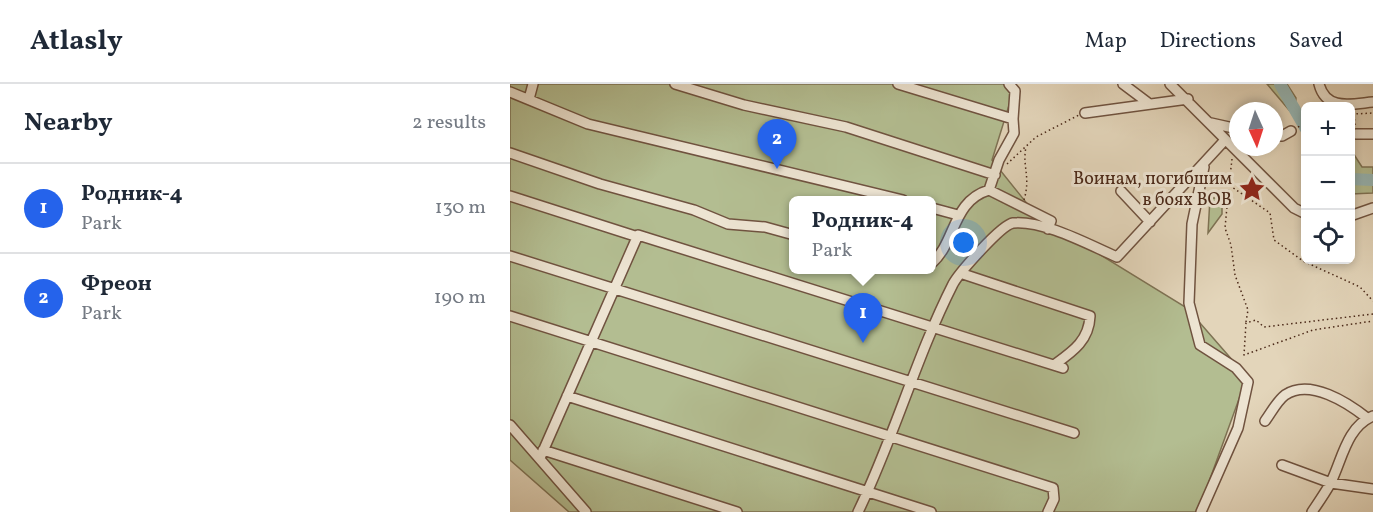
<!DOCTYPE html>
<meta charset="utf-8">
<style>
body{margin:0;font-family:Vollkorn,serif;background:#f2f2f3;color:#1f2937}
.controls{position:absolute;right:18px;top:18px;display:grid;overflow:hidden;border-radius:9px;box-shadow:0 3px 9px #0003}
.controls button{width:54px;height:54px;display:grid;place-items:center;padding:0;border:0;border-bottom:2px solid #e0e1e3;background:#fff;color:#1f2937;font:30px sans-serif}
.compass{position:absolute;left:719px;top:18px;width:54px;height:54px;border-radius:50%;background:#fff;box-shadow:0 3px 9px #0003;rotate:177deg}
.you{position:absolute;left:454px;top:159px;width:21px;height:21px;margin:-15px;border:4px solid #fff;border-radius:50%;background:#1a73e8;box-shadow:0 0 0 9px #1a73e833}
.badge{display:grid;place-items:center;width:39px;height:39px;border-radius:50%;background:#2563eb;color:#fff;font-size:20px;font-weight:700}
.pin{position:absolute;translate:-50% -50px;filter:drop-shadow(0 2px 3px #0008)}
.pin::after{content:'';position:absolute;top:32px;width:21px;height:18px;background:inherit;clip-path:polygon(0 0,100% 0,50% 100%)}
.popup{position:absolute;left:279px;top:112px;width:147px;height:78px;box-sizing:border-box;display:grid;place-content:center;border-radius:9px;background:#fff;filter:drop-shadow(0 2px 4px #0005);font-size:20px;white-space:nowrap;color:#747a83}
.popup b{font-size:22px;color:#1f2937}
.popup::after{content:'';position:absolute;left:50%;top:100%;margin-left:-12px;border:12px solid transparent;border-top-color:#fff}
.list{margin:0;padding:0;list-style:none}
h2{display:flex;justify-content:space-between;align-items:center;height:78px;margin:0;padding:0 24px;font-size:26px}
h2 small{font-size:20px;font-weight:400;color:#747a83}
.list li{display:grid;grid-template-columns:39px 1fr auto;gap:18px;align-items:center;box-sizing:border-box;height:90px;padding:0 24px;border-top:2px solid #e0e1e3}
.list b{display:block;font-size:22px;white-space:nowrap}
.list p{margin:0;font-size:20px;white-space:nowrap;color:#747a83}
.list em{font-size:20px;font-style:normal;color:#747a83}
.icon{flex:none;width:33px;height:33px;fill:none;stroke:currentColor;stroke-width:2;stroke-linecap:round;stroke-linejoin:round}
.map{position:relative;flex:none;width:863px;height:428px;overflow:hidden}
header{display:flex;align-items:center;gap:36px;box-sizing:border-box;height:84px;padding:0 30px;background:#fff;border-bottom:2px solid #e0e1e3}
header strong{font-size:28px}
nav{display:flex;gap:33px;margin-inline-start:auto;font-size:21px}
main{display:flex}
aside{flex:1;background:#fff}
.map>svg:first-child{display:block}
.green{fill:#b3bd91;stroke:#7e7254;stroke-width:1.5;fill-rule:evenodd}
.lines{fill:none;stroke-linecap:round;stroke-linejoin:round}
.river{stroke:#96b7b6;stroke-width:12}
.minor-casing{stroke:#705340;stroke-width:12}
.path{stroke:#4a2818;stroke-width:1.5;stroke-dasharray:1.5 3;stroke-linecap:butt}
.minor{stroke:#ede4d2;stroke-width:9}
.labels{text-anchor:middle;dominant-baseline:central;stroke-width:6;stroke-linejoin:round;paint-order:stroke}
.poi-label{font-size:18px;fill:#4a2818;stroke:#ede4d2;text-anchor:end}
</style>
<header>
<strong>Atlasly</strong>
<nav><a>Map</a><a>Directions</a><a>Saved</a></nav>
</header>
<main>
<aside>
<h2>Nearby<small>2 results</small></h2>
<ul class="list">
<li><span class="badge">1</span><div><b>Родник-4</b><p>Park</p></div><em>130 m</em></li>
<li><span class="badge">2</span><div><b>Фреон</b><p>Park</p></div><em>190 m</em></li>
</ul>
</aside>
<div class="map">
<svg width="863" height="428" viewBox="0 0 863 428">
<rect width="100%" height="100%" fill="#e3d5ba"/>
<filter id="stains"><feTurbulence type="fractalNoise" baseFrequency=".00333" numOctaves="4"/><feColorMatrix values="0 0 0 0 .2 0 0 0 0 .09 0 0 0 0 .02 0 0 0 .5 -.17"/></filter>
<radialGradient id="worn" r=".72"><stop offset=".6" stop-color="#630" stop-opacity="0"/><stop offset="1" stop-color="#630" stop-opacity=".3"/></radialGradient>
<path class="green" d="M0 0H503L505 2 482 76 527 132 677 224 737 293 688 428H59L0 376ZM284 116H422V186H284Z
M757 0H777L786 14 785 26H779Z
M841 66 852 83H863V109L841 110Z
M700 114H712V130L698 149Z"/>
<g class="lines">
<path class="river" d="M770 0 796 45
M840 95 863 96"/>
<g class="minor-casing">
<path id="minor" d="M165 0 234 21 336 43 485 91
M388 0 503 35 504 49 489 76 479 106
M499 0 505 7 503 35
M613 0 637 18
M660 0 784 124 796 130
M809 0C816 27 841 20 863 18
M0 8 78 40 393 116
M19 15 23 0
M575 29 678 15
M701 39 728 45
M846 50H863
M764 51 772 52 781 47
M0 69 90 100 184 126 218 140 255 143 284 151
M611 107 640 138
M0 112 128 153
M422 124 448 131
M840 132 863 124
M0 172 564 349
M422 179C446 158 442 117 479 106L541 137 538 145
M453 190 580 232C579 257 562 268 544 281
M0 232 543 404 544 415 538 428
M57 312 421 428
M755 337C761 329 767 317 775 311 800 294 838 319 857 334
M0 341 76 428
M33 366 227 428
M30 374 128 151 553 284
M772 381 821 399 863 405
M348 428C384 354 406 273 443 200 449 189 491 141 503 139 534 136 579 161 607 173L715 56
M691 428 728 344 738 298 726 284 690 261 679 219 682 140 694 83
M802 428C808 419 815 409 820 400 832 377 836 343 863 332"/>
</g>
<path class="path" d="M845 41 844 30 863 29
M788 43 796 39
M722 75 719 101 760 129 764 156 793 177 850 203 863 217
M497 80 526 53 569 31
M719 101 715 144 721 161 725 191 738 226 736 238
M514 116C521 92 512 83 516 63
M863 230 754 243 746 236 736 239 734 271 803 246 863 237"/>
<use href="#minor" class="minor"/>
</g>
<defs>
<g id="sight-bare" transform="scale(2.07)"><path d="M0-6L1.8-2.2L6-1.7L2.9 1.2L3.7 5.4L0 3.3L-3.7 5.4L-2.9 1.2L-6-1.7L-1.8-2.2Z" fill="#8f2418" stroke="#ede4d2" stroke-width="2.5" paint-order="stroke"/></g>
</defs>
<g fill-rule="evenodd">
<use href="#sight-bare" x="742" y="105"/>
</g>
<g class="labels">
<g class="poi-label">
<text x="722" y="95">Воинам, погибшим<tspan x="722" dy="21">в боях ВОВ</tspan></text>
</g>
</g>
<rect width="100%" height="100%" filter="url(#stains)"/>
<rect width="100%" height="100%" fill="url(#worn)"/>
</svg>
<div class="controls">
<button>+</button>
<button>−</button>
<button><svg class="icon" aria-label="locate" viewBox="0 0 24 24"><circle cx="12" cy="12" r="6"/><path d="M12 2v4M12 18v4M2 12h4M18 12h4"/></svg></button>
</div>
<svg class="compass" viewBox="-18 -18 36 36"><path d="M0-13l5 13h-10z" fill="#e53935"/><path d="M0 13l5-13h-10z" fill="#747a83"/></svg>
<div class="you"></div>
<div class="pin badge" style="left:353px;top:259px">1</div>
<div class="popup"><b>Родник-4</b>Park</div>
<div class="pin badge" style="left:267px;top:85px">2</div>
</div>
</main>
